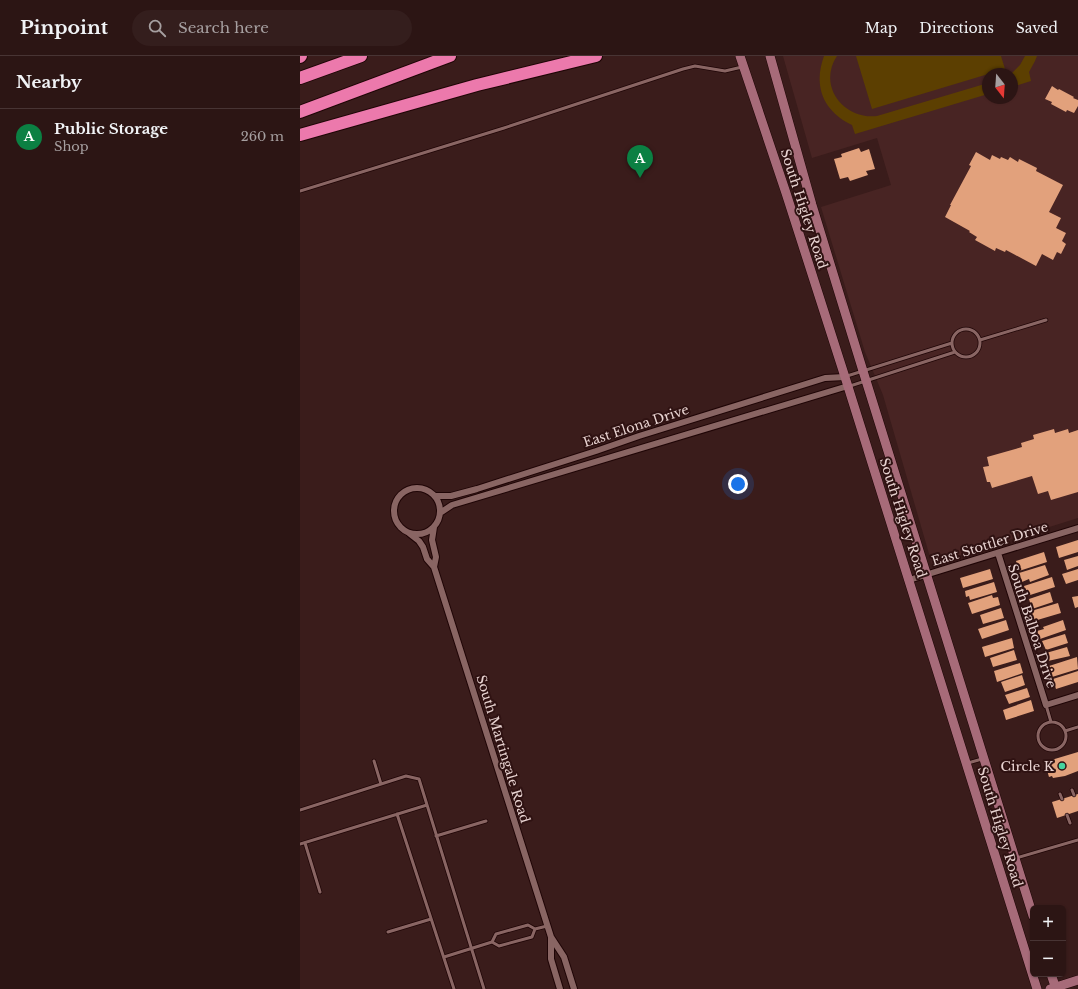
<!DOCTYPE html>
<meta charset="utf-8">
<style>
body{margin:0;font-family:"Libre Baskerville",serif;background:#341e1d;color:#f1f3f6}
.controls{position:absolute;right:12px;bottom:12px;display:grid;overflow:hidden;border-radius:6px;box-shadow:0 1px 3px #0004}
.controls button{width:36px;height:36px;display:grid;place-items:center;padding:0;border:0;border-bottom:1px solid #483434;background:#2c1514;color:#f1f3f6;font:20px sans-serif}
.compass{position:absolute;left:682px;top:12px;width:36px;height:36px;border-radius:50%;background:#2c1514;box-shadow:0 1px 3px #0004;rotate:163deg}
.you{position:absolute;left:438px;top:428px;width:14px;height:14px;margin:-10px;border:3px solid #fff;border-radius:50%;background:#1a73e8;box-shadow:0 0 0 6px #1a73e833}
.badge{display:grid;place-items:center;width:26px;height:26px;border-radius:50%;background:#0b8043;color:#fff;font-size:13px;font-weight:700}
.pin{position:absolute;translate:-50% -33px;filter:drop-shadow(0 1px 2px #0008)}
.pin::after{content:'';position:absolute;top:21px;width:14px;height:12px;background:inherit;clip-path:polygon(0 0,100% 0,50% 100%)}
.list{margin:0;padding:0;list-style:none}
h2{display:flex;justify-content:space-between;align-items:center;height:52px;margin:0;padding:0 16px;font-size:17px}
h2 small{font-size:13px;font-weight:400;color:#a69fa0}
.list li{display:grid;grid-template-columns:26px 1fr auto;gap:12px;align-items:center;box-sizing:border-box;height:56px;padding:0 16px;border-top:1px solid #483434}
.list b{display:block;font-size:15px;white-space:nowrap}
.list p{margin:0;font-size:13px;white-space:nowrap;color:#a69fa0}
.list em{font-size:13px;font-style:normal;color:#a69fa0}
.icon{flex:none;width:22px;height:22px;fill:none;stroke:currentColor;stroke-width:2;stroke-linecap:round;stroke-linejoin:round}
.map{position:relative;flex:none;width:778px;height:933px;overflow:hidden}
header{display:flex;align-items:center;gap:24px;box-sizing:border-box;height:56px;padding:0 20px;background:#2c1514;border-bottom:1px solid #483434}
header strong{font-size:19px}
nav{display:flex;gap:22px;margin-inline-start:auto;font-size:14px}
.search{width:280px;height:36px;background:#341e1d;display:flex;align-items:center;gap:10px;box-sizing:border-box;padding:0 14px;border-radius:22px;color:#a69fa0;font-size:15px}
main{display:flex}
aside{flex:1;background:#2c1514}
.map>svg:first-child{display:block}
.built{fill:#482423;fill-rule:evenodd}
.green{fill:#5c3f01}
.building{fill:#e2a17c}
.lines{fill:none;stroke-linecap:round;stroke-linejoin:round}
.lane-casing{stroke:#1f0506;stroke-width:4.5}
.street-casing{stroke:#1f0506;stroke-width:8}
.secondary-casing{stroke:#1f0506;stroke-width:10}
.highway-casing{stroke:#1f0506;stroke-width:14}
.lane{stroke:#896563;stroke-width:3}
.street{stroke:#896563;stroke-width:6}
.secondary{stroke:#a76b79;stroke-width:9}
.highway{stroke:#ec79ac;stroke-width:12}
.poi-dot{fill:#45d49f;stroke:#2f1212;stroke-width:1.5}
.labels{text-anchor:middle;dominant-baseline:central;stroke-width:4;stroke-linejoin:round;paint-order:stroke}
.street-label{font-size:13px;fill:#e8d3d1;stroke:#2f1212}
.poi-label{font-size:13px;fill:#e8d3d1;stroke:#2f1212;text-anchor:end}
</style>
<header>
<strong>Pinpoint</strong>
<div class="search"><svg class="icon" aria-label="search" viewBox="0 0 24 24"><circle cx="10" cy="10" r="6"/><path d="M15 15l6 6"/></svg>Search here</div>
<nav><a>Map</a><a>Directions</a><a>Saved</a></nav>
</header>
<main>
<aside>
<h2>Nearby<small></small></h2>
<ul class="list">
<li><span class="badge">A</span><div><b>Public Storage</b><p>Shop</p></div><em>260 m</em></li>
</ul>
</aside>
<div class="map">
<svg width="778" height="933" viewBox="0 0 778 933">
<rect width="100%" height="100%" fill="#3a1c1b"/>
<path class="built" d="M483 0H778V462L632 508 583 339 565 296 521 151 591 129 577 82 512 102ZM688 18H712V42H688Z"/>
<path class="green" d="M524 0H537C517 30 544 64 577 60L688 27V38L555 78 552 69C523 55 513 30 524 0Z
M556 0H701L705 13 572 53Z
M725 0H737L735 5 729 16 731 25 712 31V18H711L720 9Z"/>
<path class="building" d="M752 30 758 34 759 33 774 41 773 42 778 44V50L774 57 767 54 766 56 751 48 752 46 745 43Z
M559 92 561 96 569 93 575 113 566 115 568 119 550 125 548 121 540 123 534 103 542 101 541 98Z
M676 96 690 104 692 99 700 103 701 101 708 104 710 101 718 106 719 103 737 112 736 115 763 129 749 156 761 162 756 172 766 177 762 185 766 188 761 198 757 196 753 204 742 198 736 210 706 194 705 196 696 192 695 195 675 184 677 181 669 176 670 175 645 161 651 149H650L671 110 669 109Z
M754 373 755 377 768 373 769 377 778 374V436L751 444 748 435 738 438 732 420 692 432 690 426H687L683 411 689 410 687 401 722 391 721 387 734 383 733 379Z
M778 484V496L759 502 756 491Z
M744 496 747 506 719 515 716 505Z
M778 500V510L767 514 764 504Z
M745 509 749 519 730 526 729 523 722 526 719 517Z
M690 513 693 523 663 532 660 522Z
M778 513V524L766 528 762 518Z
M752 521 755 531 727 540 724 530Z
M694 526 697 536 670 544 669 540 666 541 665 535Z
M750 536 753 546 732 553 729 543Z
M692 539 693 542 698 541 700 549 672 558 668 547Z
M778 540V551L775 552 772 541Z
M758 547 761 557 734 565 731 555Z
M701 552 704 562 683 568 680 559Z
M706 564 709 574 682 583 678 573Z
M763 564 766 574 740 583 737 575 744 573 743 571Z
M765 578 768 587 746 594 742 585Z
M712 582 714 592 685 601 682 591Z
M767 591 770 600 748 605 746 597Z
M714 594 717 604 693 611 690 602Z
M777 601 778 613 752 621 749 610Z
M720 607 723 617 697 626 694 615Z
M778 615V626L756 633 753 623Z
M722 619 725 629 705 636 701 626Z
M727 632 730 641 709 648 705 639Z
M731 644 734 655 706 664 703 654Z
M778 696V715L765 720 753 722 752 720 749 721 744 704 748 703V705Z
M778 738V755L757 762 752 746Z"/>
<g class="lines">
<g class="lane-casing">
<path id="lane" d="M0 135 204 72 383 13 395 10 425 15 442 11
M652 287a14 14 0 1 1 28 0a14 14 0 1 1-28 0Z
M680 284 746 264
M547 320 652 287
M550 330 655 296
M746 649 751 666
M738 680a14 14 0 1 1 28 0a14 14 0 1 1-28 0Z
M765 675 778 671
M74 705 81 728
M668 707 682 703
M772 734 774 739
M760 738 762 743
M0 754 106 720 119 723 184 933
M97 758 154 933
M767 759 770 767
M136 780 186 765
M5 787 20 836
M0 788 127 749
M716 802 778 784
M88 876 131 863
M192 886 196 878 228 869 235 873 247 870
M144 901 192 886 199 890 232 881 235 873"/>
</g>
<g class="street-casing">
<path id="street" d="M94 455a23 23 0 1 1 46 0a23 23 0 1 1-46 0Z
M135 440H151L177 433 296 395 339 380 525 322 545 321
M140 457 152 449 548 330
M134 471 132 484 136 501 134 511 251 881 264 901 274 933
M110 478 119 485 123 491 127 503 134 511
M698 497 746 649 778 639
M609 524 778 472
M251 881V903L260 933"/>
</g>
<g class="secondary-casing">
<path id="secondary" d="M440 0 486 137 545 321 737 933
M470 0 512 149 563 315 733 860
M751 918 756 933
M750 933 778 924"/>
</g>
<g class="highway-casing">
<path id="highway" d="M0 1 1 0
M0 22 61 0
M0 56 150 0
M0 79 177 29 296 0"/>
</g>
<use href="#lane" class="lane"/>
<use href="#street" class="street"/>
<use href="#secondary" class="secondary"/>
<use href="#highway" class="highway"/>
</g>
<circle class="poi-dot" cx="762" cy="710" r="4"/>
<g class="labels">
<g class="street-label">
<text transform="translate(504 153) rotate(72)">South Higley Road</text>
<text transform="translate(336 370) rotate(-18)">East Elona Drive</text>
<text transform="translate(603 462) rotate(72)">South Higley Road</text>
<text transform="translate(690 488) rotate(-17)">East Stottler Drive</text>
<text transform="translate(732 570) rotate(72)">South Balboa Drive</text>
<text transform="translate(203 693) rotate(73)">South Martingale Road</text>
<text transform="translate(700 771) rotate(73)">South Higley Road</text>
</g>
<g class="poi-label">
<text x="754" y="710">Circle K</text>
</g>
</g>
</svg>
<div class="controls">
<button>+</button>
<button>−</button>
</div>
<svg class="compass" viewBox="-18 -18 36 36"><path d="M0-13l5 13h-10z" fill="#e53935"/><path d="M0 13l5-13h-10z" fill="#a69fa0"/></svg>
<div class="you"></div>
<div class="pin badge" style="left:340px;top:122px">A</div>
</div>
</main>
